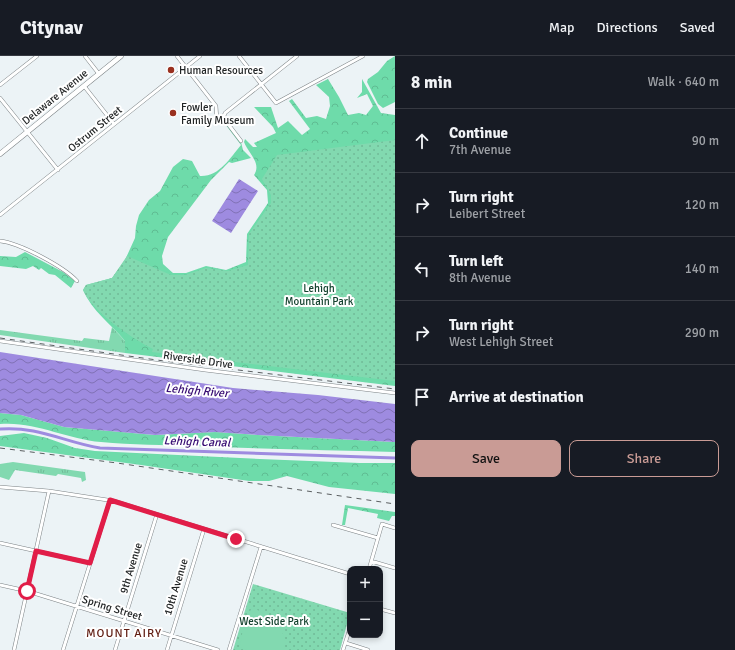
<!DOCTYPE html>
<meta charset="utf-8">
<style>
body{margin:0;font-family:Signika,sans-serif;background:#20242c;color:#f1f3f6}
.controls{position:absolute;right:12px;bottom:12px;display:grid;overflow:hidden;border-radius:8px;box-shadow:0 2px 6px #0003}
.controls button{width:36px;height:36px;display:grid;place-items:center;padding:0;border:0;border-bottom:1px solid #363941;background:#171b24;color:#f1f3f6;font:20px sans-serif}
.stop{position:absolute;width:12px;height:12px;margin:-9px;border:3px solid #e11d48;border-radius:50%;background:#fff}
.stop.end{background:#e11d48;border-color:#fff;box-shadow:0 1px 4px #0008}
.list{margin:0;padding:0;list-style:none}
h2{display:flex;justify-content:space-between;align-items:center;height:52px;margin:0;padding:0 16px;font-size:17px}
h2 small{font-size:13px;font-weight:400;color:#9ea1a6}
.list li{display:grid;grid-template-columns:26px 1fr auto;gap:12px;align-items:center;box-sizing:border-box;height:64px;padding:0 16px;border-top:1px solid #363941}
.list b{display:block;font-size:15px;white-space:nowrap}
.list p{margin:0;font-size:13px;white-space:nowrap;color:#9ea1a6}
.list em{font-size:13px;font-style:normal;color:#9ea1a6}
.actions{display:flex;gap:8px;padding:12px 16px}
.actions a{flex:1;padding:9px 0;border:1px solid #c99b95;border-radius:8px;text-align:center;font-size:14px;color:#c99b95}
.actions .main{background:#c99b95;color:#111}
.icon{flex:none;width:22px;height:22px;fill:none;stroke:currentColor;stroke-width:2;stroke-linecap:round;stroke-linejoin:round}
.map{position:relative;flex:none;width:395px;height:594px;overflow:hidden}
header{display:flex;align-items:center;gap:24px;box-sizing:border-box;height:56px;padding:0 20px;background:#171b24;border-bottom:1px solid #363941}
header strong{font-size:19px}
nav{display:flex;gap:22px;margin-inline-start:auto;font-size:14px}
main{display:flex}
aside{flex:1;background:#171b24}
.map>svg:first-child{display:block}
.grass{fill:url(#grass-tufts)}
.forest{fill:url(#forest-crowns)}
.park{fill:url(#park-dots)}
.pitch{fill:#82d9b0}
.water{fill:url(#water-waves)}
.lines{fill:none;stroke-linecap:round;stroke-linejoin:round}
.canal{stroke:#9e8be0;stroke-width:3}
.street-casing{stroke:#7c8285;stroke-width:4}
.secondary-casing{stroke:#7c8285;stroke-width:5.5}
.street{stroke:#fff;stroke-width:3}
.secondary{stroke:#fff;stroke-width:4.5}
.rail{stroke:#5a5e60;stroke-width:1;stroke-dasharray:5 5;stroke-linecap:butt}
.route{stroke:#e11d48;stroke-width:5}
.poi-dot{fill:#99301f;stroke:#fff;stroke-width:1.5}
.labels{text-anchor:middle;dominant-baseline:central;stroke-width:4;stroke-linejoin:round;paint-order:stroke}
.poi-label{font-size:11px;fill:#222526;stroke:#fff;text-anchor:start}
.street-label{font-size:11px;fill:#222526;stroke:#fff}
.park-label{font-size:11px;fill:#13422e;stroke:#fff}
.water-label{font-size:12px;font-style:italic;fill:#360b72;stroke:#fff}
.neighbourhood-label{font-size:12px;letter-spacing:1px;fill:#5f1c11;stroke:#fff}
</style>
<header>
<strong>Citynav</strong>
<nav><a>Map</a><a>Directions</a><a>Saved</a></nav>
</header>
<main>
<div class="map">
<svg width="395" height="594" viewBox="0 0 395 594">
<defs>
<pattern id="grass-tufts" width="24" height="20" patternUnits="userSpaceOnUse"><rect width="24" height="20" fill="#82d9b0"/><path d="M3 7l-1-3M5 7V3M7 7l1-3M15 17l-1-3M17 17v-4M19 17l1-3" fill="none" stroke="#70ba97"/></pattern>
<pattern id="forest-crowns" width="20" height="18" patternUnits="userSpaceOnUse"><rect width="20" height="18" fill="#6edbaa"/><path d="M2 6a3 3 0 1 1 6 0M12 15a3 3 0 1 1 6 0" fill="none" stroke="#5fbc92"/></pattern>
<pattern id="park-dots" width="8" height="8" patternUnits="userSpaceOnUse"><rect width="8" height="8" fill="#82d9b0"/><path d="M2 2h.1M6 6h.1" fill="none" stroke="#70ba97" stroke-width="1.8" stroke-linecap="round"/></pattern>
<pattern id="water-waves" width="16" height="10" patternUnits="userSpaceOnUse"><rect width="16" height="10" fill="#9e8be0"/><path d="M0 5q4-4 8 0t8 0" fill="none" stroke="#8071b5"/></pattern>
</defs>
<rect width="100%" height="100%" fill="#ecf3f6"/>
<path class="grass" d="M112 271 125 285V297L0 279V274L82 285 84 282 109 285Z
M13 406 85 416 86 424 82 426 81 422 58 418 56 420 15 414 9 424 0 421V408Z"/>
<path class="forest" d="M395 0V46L383 52 378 48 367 26 368 23 378 16 387 5Z
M328 23 339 41 348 59 359 57 366 59 373 50 367 38 357 42 362 36V23L381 57 395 59V330L125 297V285C111 268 92 255 83 234L86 229 112 222 125 204 135 182 136 170 139 159 149 144 160 135 173 111 183 103 192 105 200 120C219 121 230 102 241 89L219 60 222 61 225 67 241 86 243 94 251 102 232 107 229 106 211 124 168 181 162 200 163 208 173 217H186L206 210 226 214 246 206 247 178 268 147 267 134 254 119C262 107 248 97 244 86L245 83 253 91H257L254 87 276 77 273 71 254 51H271L278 72 288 65 302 79 310 73 289 45 292 43 306 62 317 60 326 63 330 50 329 41 316 29Z
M25 196 63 216 75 225 71 232 55 219 49 218 41 212 39 214 33 210 26 213 0 210V200L16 201Z
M0 357 21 359 64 371 155 379 215 376 258 379 395 386V396C328 394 262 393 195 390 164 389 132 389 101 386 66 383 35 365 0 368Z
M24 377 47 382 75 392 95 395 260 403 360 407H395V438L329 431 287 420 269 425H249L141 409 0 390V380Z
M345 449 395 456V460H392L389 465 377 462 378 458 348 452 345 469H342Z"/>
<path class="park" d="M395 84V325L152 296 153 293C131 282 93 256 83 234L86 229 112 222 127 200 171 219H185L206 212 228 215 248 209 249 178 271 147V139L262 123 277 99Z
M253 528 350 557 340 594H233Z"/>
<path class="pitch" d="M252 551C268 559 290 574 284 594H247L240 591 243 572Z"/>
<path class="water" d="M239 123 258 135 231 177 212 165Z
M0 296 233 332 318 339 395 348V386L258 379 215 376 155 379 64 371 21 359 0 357Z"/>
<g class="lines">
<path class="canal" d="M0 373C38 370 64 386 100 392L395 402"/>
<g class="street-casing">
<path id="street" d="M85 0 99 18
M177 0 216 50 217 65
M239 0 276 47 363 0
M0 29 37 0
M84 30 114 68
M0 42 58 114
M241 85 225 64 224 60 225 57 297 0
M0 159 200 0
M0 185C20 187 64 211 77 225
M0 285 205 314 395 337
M0 431 49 435 114 445 350 518
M333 469 378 482
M0 487 90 507
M371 505 395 512
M369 513 382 468 395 472
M0 529 27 535 218 594
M380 553 395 557
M346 587 368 594
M14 594 49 435
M63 594 110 444
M115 594 157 458
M167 594 204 473
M229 594 261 491
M343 594 350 572"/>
</g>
<g class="secondary-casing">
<path id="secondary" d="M0 98 121 0"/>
</g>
<use href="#street" class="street"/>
<use href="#secondary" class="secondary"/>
<path class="rail" d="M0 282 164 305 395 333
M0 392 117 407 395 448"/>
</g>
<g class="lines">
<path class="route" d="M27 535 36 495 90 507 110 444 236 483"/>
</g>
<g class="poi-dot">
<circle cx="171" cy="14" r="4"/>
<circle cx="173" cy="57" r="4"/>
</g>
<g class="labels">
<g class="poi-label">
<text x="179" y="14">Human Resources</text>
<text x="181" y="51">Fowler<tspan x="181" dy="13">Family Museum</tspan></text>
</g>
<g class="street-label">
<text transform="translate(55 41) rotate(-39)">Delaware Avenue</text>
<text transform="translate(95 73) rotate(-39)">Ostrum Street</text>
<text transform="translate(198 304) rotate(8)">Riverside Drive</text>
<text transform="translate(131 512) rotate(-73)">9th Avenue</text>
<text transform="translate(176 531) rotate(-73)">10th Avenue</text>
<text transform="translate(112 552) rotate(17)">Spring Street</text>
</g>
<g class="park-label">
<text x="319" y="232">Lehigh<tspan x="319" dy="13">Mountain Park</tspan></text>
<text x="274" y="565">West Side Park</text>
</g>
<g class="water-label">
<text transform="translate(197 335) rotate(5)">Lehigh River</text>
<text transform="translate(197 386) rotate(2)">Lehigh Canal</text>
</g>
<g class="neighbourhood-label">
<text x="124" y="577">MOUNT AIRY</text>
</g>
</g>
</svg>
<div class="controls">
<button>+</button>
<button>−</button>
</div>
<div class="stop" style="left:27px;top:535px"></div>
<div class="stop end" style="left:236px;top:483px"></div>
</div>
<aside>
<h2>8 min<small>Walk · 640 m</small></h2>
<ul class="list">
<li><svg class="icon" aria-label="ahead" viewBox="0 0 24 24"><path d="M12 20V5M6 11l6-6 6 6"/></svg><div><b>Continue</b><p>7th Avenue</p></div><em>90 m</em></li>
<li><svg class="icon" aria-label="right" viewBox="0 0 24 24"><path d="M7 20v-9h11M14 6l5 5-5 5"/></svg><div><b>Turn right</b><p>Leibert Street</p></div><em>120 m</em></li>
<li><svg class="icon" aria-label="left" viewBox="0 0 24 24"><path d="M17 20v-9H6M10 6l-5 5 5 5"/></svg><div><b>Turn left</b><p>8th Avenue</p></div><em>140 m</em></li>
<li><svg class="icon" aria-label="right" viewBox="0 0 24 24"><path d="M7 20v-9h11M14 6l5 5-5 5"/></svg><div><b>Turn right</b><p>West Lehigh Street</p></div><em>290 m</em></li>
<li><svg class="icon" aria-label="arrive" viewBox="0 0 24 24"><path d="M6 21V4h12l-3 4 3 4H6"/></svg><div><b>Arrive at destination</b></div></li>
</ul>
<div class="actions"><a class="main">Save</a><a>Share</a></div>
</aside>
</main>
